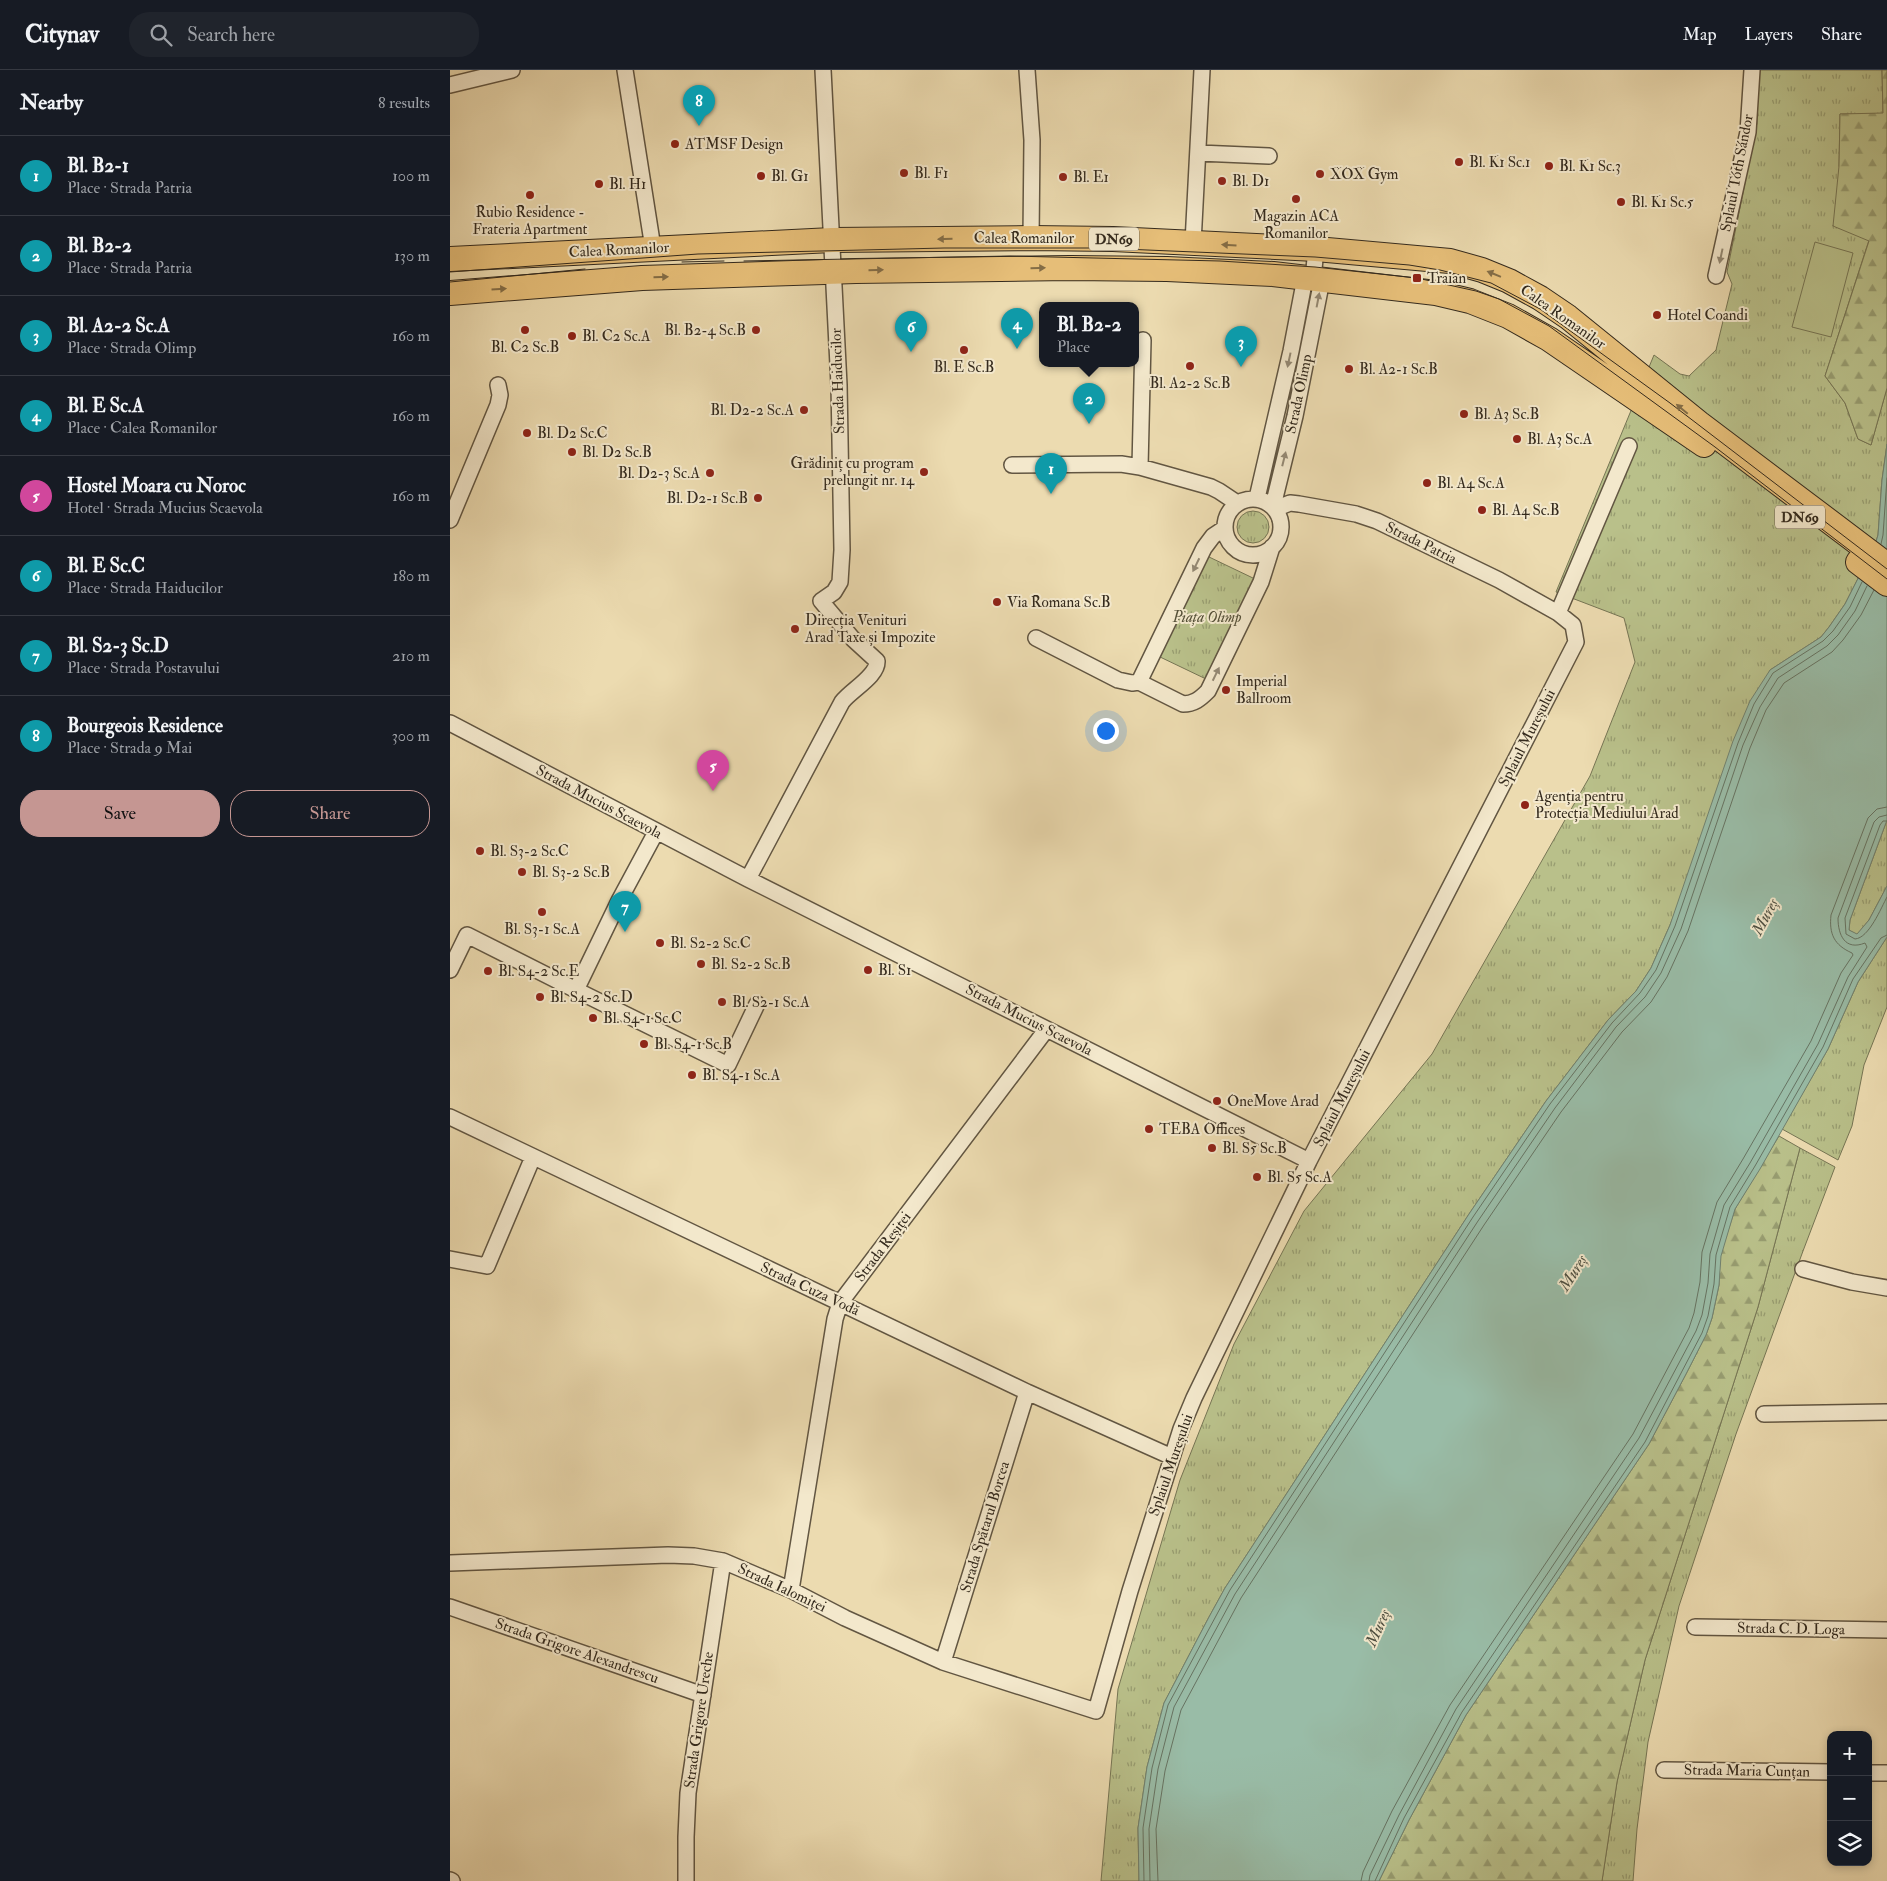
<!DOCTYPE html>
<meta charset="utf-8">
<style>
body{margin:0;font-family:"IM FELL Double Pica",serif;background:#20242c;color:#f1f3f6}
.controls{position:absolute;right:15px;bottom:15px;display:grid;overflow:hidden;border-radius:10px;box-shadow:0 2px 8px #0003}
.controls button{width:45px;height:45px;display:grid;place-items:center;padding:0;border:0;border-bottom:1px solid #363941;background:#171b24;color:#f1f3f6;font:25px sans-serif}
.you{position:absolute;left:655px;top:660px;width:18px;height:18px;margin:-12px;border:4px solid #fff;border-radius:50%;background:#1a73e8;box-shadow:0 0 0 8px #1a73e833}
.badge{display:grid;place-items:center;width:32px;height:32px;border-radius:50%;background:#c59692;color:#fff;font-size:16px;font-weight:700}
.pin{position:absolute;translate:-50% -41px;filter:drop-shadow(0 1px 2px #0008)}
.pin::after{content:'';position:absolute;top:26px;width:18px;height:15px;background:inherit;clip-path:polygon(0 0,100% 0,50% 100%)}
.popup{position:absolute;left:589px;top:232px;width:100px;height:65px;box-sizing:border-box;display:grid;place-content:center;border-radius:10px;background:#171b24;filter:drop-shadow(0 1px 4px #0005);font-size:16px;white-space:nowrap;color:#9ea1a6}
.popup b{font-size:19px;color:#f1f3f6}
.popup::after{content:'';position:absolute;left:50%;top:100%;margin-left:-10px;border:10px solid transparent;border-top-color:#171b24}
.list{margin:0;padding:0;list-style:none}
h2{display:flex;justify-content:space-between;align-items:center;height:65px;margin:0;padding:0 20px;font-size:21px}
h2 small{font-size:16px;font-weight:400;color:#9ea1a6}
.list li{display:grid;grid-template-columns:32px 1fr auto;gap:15px;align-items:center;box-sizing:border-box;height:80px;padding:0 20px;border-top:1px solid #363941}
.list b{display:block;font-size:19px;white-space:nowrap}
.list p{margin:0;font-size:16px;white-space:nowrap;color:#9ea1a6}
.list em{font-size:16px;font-style:normal;color:#9ea1a6}
.actions{display:flex;gap:10px;padding:15px 20px}
.actions a{flex:1;padding:11px 0;border:1px solid #c59692;border-radius:20px;text-align:center;font-size:18px;color:#c59692}
.actions .main{background:#c59692;color:#111}
.icon{flex:none;width:28px;height:28px;fill:none;stroke:currentColor;stroke-width:2;stroke-linecap:round;stroke-linejoin:round}
.map{position:relative;flex:none;width:1437px;height:1811px;overflow:hidden}
header{display:flex;align-items:center;gap:30px;box-sizing:border-box;height:70px;padding:0 25px;background:#171b24;border-bottom:1px solid #363941}
header strong{font-size:24px}
nav{display:flex;gap:28px;margin-inline-start:auto;font-size:18px}
.search{width:350px;height:45px;background:#20242c;display:flex;align-items:center;gap:12px;box-sizing:border-box;padding:0 18px;border-radius:20px;color:#9ea1a6;font-size:19px}
main{display:flex}
aside{flex:1;background:#171b24}
.map>svg:first-child{display:block}
.grass{fill:url(#grass-tufts);stroke:#767554}
.forest{fill:url(#forest-firs);stroke:#767554}
.pitch{fill:#b9c08a;stroke:#767554}
.water{fill:#99bca7;stroke:#718270}
.lines{fill:none;stroke-linecap:round;stroke-linejoin:round}
.shore{stroke:#667362;stroke-width:1}
.minor-casing{stroke:#625642;stroke-width:18}
.primary-casing{stroke:#342a1d;stroke-width:26}
.minor{stroke:#f3e8cc;stroke-width:15}
.primary{stroke:#e6be78;stroke-width:24}
.tram{stroke:#342a1d;stroke-width:1}
.oneway{fill:#846d46}
.oneway2{fill:#948974}
.poi-dot{fill:#8f2418;stroke:#f3e8cc;stroke-width:2}
.labels{text-anchor:middle;dominant-baseline:central;stroke-width:4;stroke-linejoin:round;paint-order:stroke}
.shield{fill:#f3e8cc;stroke:#6d6352;stroke-width:1}
.shield-label{font-size:14px;font-weight:bold;fill:#342a1d}
.poi-label{font-size:15px;fill:#342a1d;stroke:#f3e8cc;text-anchor:start}
.street-label{font-size:15px;fill:#342a1d;stroke:#f3e8cc}
.park-label{font-size:15px;font-style:italic;fill:#555038;stroke:#f3e8cc}
.water-label{font-size:16px;font-style:italic;fill:#4d4e40;stroke:#f3e8cc}
</style>
<header>
<strong>Citynav</strong>
<div class="search"><svg class="icon" aria-label="search" viewBox="0 0 24 24"><circle cx="10" cy="10" r="6"/><path d="M15 15l6 6"/></svg>Search here</div>
<nav><a>Map</a><a>Layers</a><a>Share</a></nav>
</header>
<main>
<aside>
<h2>Nearby<small>8 results</small></h2>
<ul class="list">
<li><span class="badge" style="background:#0f9aa8">1</span><div><b>Bl. B2-1</b><p>Place · Strada Patria</p></div><em>100 m</em></li>
<li><span class="badge" style="background:#0f9aa8">2</span><div><b>Bl. B2-2</b><p>Place · Strada Patria</p></div><em>130 m</em></li>
<li><span class="badge" style="background:#0f9aa8">3</span><div><b>Bl. A2-2 Sc.A</b><p>Place · Strada Olimp</p></div><em>160 m</em></li>
<li><span class="badge" style="background:#0f9aa8">4</span><div><b>Bl. E Sc.A</b><p>Place · Calea Romanilor</p></div><em>160 m</em></li>
<li><span class="badge" style="background:#d1479c">5</span><div><b>Hostel Moara cu Noroc</b><p>Hotel · Strada Mucius Scaevola</p></div><em>160 m</em></li>
<li><span class="badge" style="background:#0f9aa8">6</span><div><b>Bl. E Sc.C</b><p>Place · Strada Haiducilor</p></div><em>180 m</em></li>
<li><span class="badge" style="background:#0f9aa8">7</span><div><b>Bl. S2-3 Sc.D</b><p>Place · Strada Postavului</p></div><em>210 m</em></li>
<li><span class="badge" style="background:#0f9aa8">8</span><div><b>Bourgeois Residence</b><p>Place · Strada 9 Mai</p></div><em>300 m</em></li>
</ul>
<div class="actions"><a class="main">Save</a><a>Share</a></div>
</aside>
<div class="map">
<svg width="1437" height="1811" viewBox="0 0 1437 1811">
<defs>
<pattern id="grass-tufts" width="24" height="20" patternUnits="userSpaceOnUse" patternTransform="scale(1.25)"><rect width="24" height="20" fill="#b9c08a"/><path d="M3 7l-1-3M5 7V3M7 7l1-3M15 17l-1-3M17 17v-4M19 17l1-3" fill="none" stroke="#979c70"/></pattern>
<pattern id="forest-firs" width="22" height="20" patternUnits="userSpaceOnUse" patternTransform="scale(1.25)"><rect width="22" height="20" fill="#b9c08a"/><path d="M5 1l3.5 6h-7zM16 11l3.5 6h-7z" fill="#979c70"/></pattern>
</defs>
<rect width="100%" height="100%" fill="#ecdbb0"/>
<filter id="stains"><feTurbulence type="fractalNoise" baseFrequency=".004" numOctaves="4"/><feColorMatrix values="0 0 0 0 .2 0 0 0 0 .09 0 0 0 0 .02 0 0 0 .5 -.17"/></filter>
<radialGradient id="worn" r=".72"><stop offset=".6" stop-color="#630" stop-opacity="0"/><stop offset="1" stop-color="#630" stop-opacity=".3"/></radialGradient>
<path class="grass" d="M1306 0H1432L1433 44H1390L1389 96 1419 170 1375 306 1395 333 1408 369 1421 375 1437 318V374L1432 410 1428 465 1425 475 1395 534 1379 557 1371 567 1320 600 1220 855 1201 898 1186 921 1158 950 1096 1031 1019 1144 775 1518 759 1547 714 1633 697 1697 688 1758 689 1811H651L668 1619 730 1410 784 1274 854 1141 982 984 1140 706 1185 592 1174 548 1106 522 1204 285 1230 304 1239 306 1266 280 1282 214 1277 202 1307 53Z
M787 457a16 16 0 1 1 32 0a16 16 0 1 1-32 0Z
M757 486 805 509 756 609 708 586Z
M1437 750V816L1419 850 1407 865 1399 860 1400 850Z
M1437 867V937L1414 995 1402 1056 1388 1090 1332 1059 1378 979 1408 912Z
M1350 1078 1385 1097 1353 1181 1286 1364 1229 1536 1198 1672 1187 1759 1183 1811H1152L1167 1712 1195 1590 1308 1237Z"/>
<path class="forest" d="M1432 0H1437V318L1421 375 1408 369 1395 333 1375 306 1419 171 1383 156 1389 96 1390 44 1433 43Z
M1329 1066 1350 1078 1308 1237 1195 1590 1167 1712 1152 1811H929L959 1750 1016 1645 1199 1374 1236 1304 1256 1265 1262 1248 1269 1215 1270 1186 1285 1139Z"/>
<path class="pitch" d="M1365 172 1403 183 1381 267 1342 257Z"/>
<path class="water" d="M1437 374V750L1400 850 1399 860 1407 864 1419 850 1437 816V867L1408 912 1378 979 1310 1099 1285 1139 1271 1186 1269 1215 1262 1248 1256 1265 1236 1304 1199 1374 1016 1645 959 1750 929 1811H689L688 1758 697 1697 714 1633 759 1547 775 1518 1019 1144 1096 1031 1158 950 1186 921 1201 898 1220 855 1283 671 1300 631 1320 600 1371 567 1379 557 1395 534 1425 475 1428 465 1432 410Z"/>
<g class="lines">
<path class="shore" d="M1431 474 1433 465 1437 408
M1437 751H1433L1430 755 1395 848 1396 864 1405 869C1419 868 1431 838 1437 827
M694 1811 693 1758 702 1698 718 1635 780 1520 1023 1147 1100 1034 1162 953 1190 923 1206 900 1225 856 1288 673 1304 634 1323 603 1373 571 1383 561 1400 537 1412 512
M700 1811 699 1759 708 1699 724 1637 785 1524 1028 1151 1105 1038 1166 957 1195 927 1211 903 1231 859 1293 675 1310 637 1328 608 1377 576 1388 565 1405 541 1417 516
M708 1811 706 1759 715 1701 731 1640 791 1528 1034 1155 1111 1042 1172 962 1201 932 1217 907 1238 861 1300 678 1316 640 1334 613 1382 582 1393 570 1411 545 1424 520
M911 1811 913 1802 942 1741 1000 1635 1183 1364 1239 1258 1244 1243 1250 1212 1252 1182 1267 1132 1293 1089 1361 971 1391 903 1403 885 1402 883C1384 875 1379 864 1381 845L1418 748 1427 739 1437 737
M919 1811 920 1805 949 1745 1006 1639 1189 1368 1246 1261 1252 1245 1258 1213 1260 1184 1274 1135 1300 1093 1368 974 1398 907 1417 877 1415 873C1395 881 1388 865 1388 848L1424 752 1429 747 1437 745
M925 1811 954 1748 1012 1642 1195 1372 1252 1263 1258 1246 1264 1214 1266 1185 1280 1137 1305 1096 1373 977 1403 909 1431 868 1437 865"/>
<g class="minor-casing">
<path id="minor" d="M175 0 203 178
M577 0 582 70 581 168
M0 15 62 0
M749 83 819 86
M743 173 752 0
M1266 206 1298 62 1302 0
M562 395 671 394 690 397 761 417 769 421 787 433
M690 397 693 270
M807 428 841 281 855 208 861 203
M775 457a28 28 0 1 1 56 0a28 28 0 1 1-56 0Z
M823 436 845 346 872 210 864 199 866 179
M0 450 48 335 50 325 48 315
M1108 543 1179 376
M586 568 668 610 682 613 689 612 733 634C744 634 750 629 758 621L811 512 822 477
M689 612 754 478 763 466 775 458
M0 653 298 809 859 1091
M206 762 170 829 126 920 278 995 307 934
M298 809 392 632C401 620 428 606 427 591L403 569 371 531 384 522 390 512 392 480 389 315 373 0
M0 900 17 865 126 920
M0 1047 577 1322 722 1387
M0 1189 37 1196 83 1087
M1353 1199 1402 1212 1437 1218
M1314 1344 1437 1342
M0 1493 218 1485 244 1486 273 1491 341 1520 395 1548 493 1592 646 1641 680 1521 731 1359 744 1328 859 1091 1126 572 1123 555 1108 543 1049 510 927 451 906 444 849 434 840 433 825 439
M341 1520 385 1249 390 1233 596 960
M0 1537 253 1625
M1245 1557 1437 1560
M493 1592 577 1322
M1214 1700 1381 1702
M1418 1703H1437
M0 1810 2 1811
M236 1811V1767L238 1723 273 1491"/>
</g>
<g class="primary-casing">
<path id="primary" d="M0 189 382 170 581 168 663 169 866 179 1000 191 1032 200 1059 211 1090 228 1118 247 1249 353 1437 495
M0 223 192 208 406 201 620 198 717 199 823 204 986 223 1020 231 1058 246 1099 269 1254 375
M1408 492 1437 514"/>
</g>
<use href="#minor" class="minor"/>
<use href="#primary" class="primary"/>
<path class="tram" d="M294 191 560 186 770 191 865 197 967 208 1026 221 1049 229 1099 256 1265 377 1437 509
M232 192 274 191
M0 202 248 184 494 178H649L865 187 959 195 990 200 1041 213 1090 239 1220 333 1437 499
M0 212 135 199"/>
</g>
<defs><path id="oneway-solid" d="M-6-.8H1V-3.2L6.5 0L1 3.2V.8H-6Z" transform="scale(1.25)"/></defs>
<g class="oneway">
<use href="#oneway-solid" transform="translate(495 169) rotate(179)"/>
<use href="#oneway-solid" transform="translate(779 175) rotate(-177)"/>
<use href="#oneway-solid" transform="translate(588 198) rotate(-1)"/>
<use href="#oneway-solid" transform="translate(426 200) rotate(-1)"/>
<use href="#oneway-solid" transform="translate(1044 204) rotate(-158)"/>
<use href="#oneway-solid" transform="translate(211 207) rotate(-2)"/>
<use href="#oneway-solid" transform="translate(49 219) rotate(-4)"/>
<use href="#oneway-solid" transform="translate(1232 339) rotate(-140)"/>
</g>
<g class="oneway2">
<use href="#oneway-solid" transform="translate(1271 186) rotate(102)"/>
<use href="#oneway-solid" transform="translate(868 230) rotate(-79)"/>
<use href="#oneway-solid" transform="translate(839 290) rotate(102)"/>
<use href="#oneway-solid" transform="translate(834 389) rotate(-76)"/>
<use href="#oneway-solid" transform="translate(746 495) rotate(116)"/>
<use href="#oneway-solid" transform="translate(766 604) rotate(-64)"/>
</g>
<g class="poi-dot">
<circle cx="225" cy="74" r="5"/>
<circle cx="1009" cy="92" r="5"/>
<circle cx="1099" cy="96" r="5"/>
<circle cx="454" cy="103" r="5"/>
<circle cx="870" cy="104" r="5"/>
<circle cx="311" cy="106" r="5"/>
<circle cx="613" cy="107" r="5"/>
<circle cx="772" cy="111" r="5"/>
<circle cx="149" cy="114" r="5"/>
<circle cx="80" cy="125" r="5"/>
<circle cx="846" cy="129" r="5"/>
<circle cx="1171" cy="132" r="5"/>
<rect x="962" y="203" width="10" height="10" rx="2.5"/>
<circle cx="1207" cy="245" r="5"/>
<circle cx="75" cy="260" r="5"/>
<circle cx="306" cy="260" r="5"/>
<circle cx="122" cy="266" r="5"/>
<circle cx="514" cy="280" r="5"/>
<circle cx="740" cy="296" r="5"/>
<circle cx="899" cy="299" r="5"/>
<circle cx="354" cy="340" r="5"/>
<circle cx="1014" cy="344" r="5"/>
<circle cx="77" cy="363" r="5"/>
<circle cx="1067" cy="369" r="5"/>
<circle cx="122" cy="382" r="5"/>
<circle cx="474" cy="402" r="5"/>
<circle cx="260" cy="403" r="5"/>
<circle cx="977" cy="413" r="5"/>
<circle cx="308" cy="428" r="5"/>
<circle cx="1032" cy="440" r="5"/>
<circle cx="547" cy="532" r="5"/>
<circle cx="345" cy="559" r="5"/>
<circle cx="776" cy="620" r="5"/>
<circle cx="1075" cy="735" r="5"/>
<circle cx="30" cy="781" r="5"/>
<circle cx="72" cy="802" r="5"/>
<circle cx="92" cy="842" r="5"/>
<circle cx="210" cy="873" r="5"/>
<circle cx="251" cy="894" r="5"/>
<circle cx="418" cy="900" r="5"/>
<circle cx="38" cy="901" r="5"/>
<circle cx="90" cy="927" r="5"/>
<circle cx="272" cy="932" r="5"/>
<circle cx="143" cy="948" r="5"/>
<circle cx="194" cy="974" r="5"/>
<circle cx="242" cy="1005" r="5"/>
<circle cx="767" cy="1031" r="5"/>
<circle cx="699" cy="1059" r="5"/>
<circle cx="762" cy="1078" r="5"/>
<circle cx="807" cy="1107" r="5"/>
</g>
<g class="labels">
<g class="shield">
<rect x="639" y="157.5" width="50" height="23" rx="4"/>
<rect x="1325" y="435.5" width="50" height="23" rx="4"/>
</g>
<g class="shield-label">
<text x="664" y="169">DN69</text>
<text x="1350" y="447">DN69</text>
</g>
<g class="poi-label">
<text x="235" y="74">ATMSF Design</text>
<text x="1019" y="92">Bl. K1 Sc.1</text>
<text x="1109" y="96">Bl. K1 Sc.3</text>
<text x="464" y="103">Bl. F1</text>
<text x="880" y="104">XOX Gym</text>
<text x="321" y="106">Bl. G1</text>
<text x="623" y="107">Bl. E1</text>
<text x="782" y="111">Bl. D1</text>
<text x="159" y="114">Bl. H1</text>
<text x="1181" y="132">Bl. K1 Sc.5</text>
<text x="80" y="142" text-anchor="middle">Rubio Residence -<tspan x="80" dy="17">Frateria Apartment</tspan></text>
<text x="846" y="146" text-anchor="middle">Magazin ACA<tspan x="846" dy="17">Romanilor</tspan></text>
<text x="977" y="208">Traian</text>
<text x="1217" y="245">Hotel Coandi</text>
<text x="296" y="260" text-anchor="end">Bl. B2-4 Sc.B</text>
<text x="132" y="266">Bl. C2 Sc.A</text>
<text x="75" y="277" text-anchor="middle">Bl. C2 Sc.B</text>
<text x="514" y="297" text-anchor="middle">Bl. E Sc.B</text>
<text x="909" y="299">Bl. A2-1 Sc.B</text>
<text x="740" y="313" text-anchor="middle">Bl. A2-2 Sc.B</text>
<text x="344" y="340" text-anchor="end">Bl. D2-2 Sc.A</text>
<text x="1024" y="344">Bl. A3 Sc.B</text>
<text x="87" y="363">Bl. D2 Sc.C</text>
<text x="1077" y="369">Bl. A3 Sc.A</text>
<text x="132" y="382">Bl. D2 Sc.B</text>
<text x="464" y="393" text-anchor="end">Grădiniț cu program<tspan x="464" dy="17">prelungit nr. 14</tspan></text>
<text x="250" y="403" text-anchor="end">Bl. D2-3 Sc.A</text>
<text x="987" y="413">Bl. A4 Sc.A</text>
<text x="298" y="428" text-anchor="end">Bl. D2-1 Sc.B</text>
<text x="1042" y="440">Bl. A4 Sc.B</text>
<text x="557" y="532">Via Romana Sc.B</text>
<text x="355" y="550">Direcția Venituri<tspan x="355" dy="17">Arad Taxe și Impozite</tspan></text>
<text x="786" y="611">Imperial<tspan x="786" dy="17">Ballroom</tspan></text>
<text x="1085" y="726">Agenţia pentru<tspan x="1085" dy="17">Protecţia Mediului Arad</tspan></text>
<text x="40" y="781">Bl. S3-2 Sc.C</text>
<text x="82" y="802">Bl. S3-2 Sc.B</text>
<text x="92" y="859" text-anchor="middle">Bl. S3-1 Sc.A</text>
<text x="220" y="873">Bl. S2-2 Sc.C</text>
<text x="261" y="894">Bl. S2-2 Sc.B</text>
<text x="428" y="900">Bl. S1</text>
<text x="48" y="901">Bl. S4-2 Sc.E</text>
<text x="100" y="927">Bl. S4-2 Sc.D</text>
<text x="282" y="932">Bl. S2-1 Sc.A</text>
<text x="153" y="948">Bl. S4-1 Sc.C</text>
<text x="204" y="974">Bl. S4-1 Sc.B</text>
<text x="252" y="1005">Bl. S4-1 Sc.A</text>
<text x="777" y="1031">OneMove Arad</text>
<text x="709" y="1059">TEBA Offices</text>
<text x="772" y="1078">Bl. S5 Sc.B</text>
<text x="817" y="1107">Bl. S5 Sc.A</text>
</g>
<g class="street-label">
<text transform="translate(1287 103) rotate(-79)">Splaiul Tóth Sándor</text>
<text x="574" y="168">Calea Romanilor</text>
<text transform="translate(169 180) rotate(-3)">Calea Romanilor</text>
<text transform="translate(1113 247) rotate(35)">Calea Romanilor</text>
<text transform="translate(388 311) rotate(-92)">Strada Haiducilor</text>
<text transform="translate(849 324) rotate(-78)">Strada Olimp</text>
<text transform="translate(971 473) rotate(26)">Strada Patria</text>
<text transform="translate(1077 668) rotate(-63)">Splaiul Mureșului</text>
<text transform="translate(149 732) rotate(28)">Strada Mucius Scaevola</text>
<text transform="translate(579 950) rotate(27)">Strada Mucius Scaevola</text>
<text transform="translate(892 1028) rotate(-63)">Splaiul Mureșului</text>
<text transform="translate(433 1177) rotate(-53)">Strada Reșiței</text>
<text transform="translate(360 1219) rotate(25)">Strada Cuza Vodă</text>
<text transform="translate(721 1395) rotate(-71)">Splaiul Mureșului</text>
<text transform="translate(535 1457) rotate(-73)">Strada Spătarul Borcea</text>
<text transform="translate(332 1518) rotate(25)">Strada Ialomiței</text>
<text transform="translate(1341 1559) rotate(1)">Strada C. D. Loga</text>
<text transform="translate(127 1581) rotate(19)">Strada Grigore Alexandrescu</text>
<text transform="translate(249 1650) rotate(-82)">Strada Grigore Ureche</text>
<text transform="translate(1297 1701) rotate(1)">Strada Maria Cunțan</text>
</g>
<g class="park-label">
<text x="757" y="547">Piața Olimp</text>
</g>
<g class="water-label">
<text transform="translate(1315 847) rotate(-62)">Mureș</text>
<text transform="translate(1123 1203) rotate(-58)">Mureș</text>
<text transform="translate(928 1558) rotate(-66)">Mureș</text>
</g>
</g>
<rect width="100%" height="100%" filter="url(#stains)"/>
<rect width="100%" height="100%" fill="url(#worn)"/>
</svg>
<div class="controls">
<button>+</button>
<button>−</button>
<button><svg class="icon" aria-label="layers" viewBox="0 0 24 24"><path d="M12 4l9 5-9 5-9-5zM3 14l9 5 9-5"/></svg></button>
</div>
<div class="you"></div>
<div class="pin badge" style="left:601px;top:424px;background:#0f9aa8">1</div>
<div class="pin badge" style="left:639px;top:354px;background:#0f9aa8">2</div>
<div class="popup"><b>Bl. B2-2</b>Place</div>
<div class="pin badge" style="left:791px;top:297px;background:#0f9aa8">3</div>
<div class="pin badge" style="left:567px;top:279px;background:#0f9aa8">4</div>
<div class="pin badge" style="left:263px;top:721px;background:#d1479c">5</div>
<div class="pin badge" style="left:461px;top:282px;background:#0f9aa8">6</div>
<div class="pin badge" style="left:175px;top:862px;background:#0f9aa8">7</div>
<div class="pin badge" style="left:249px;top:56px;background:#0f9aa8">8</div>
</div>
</main>
